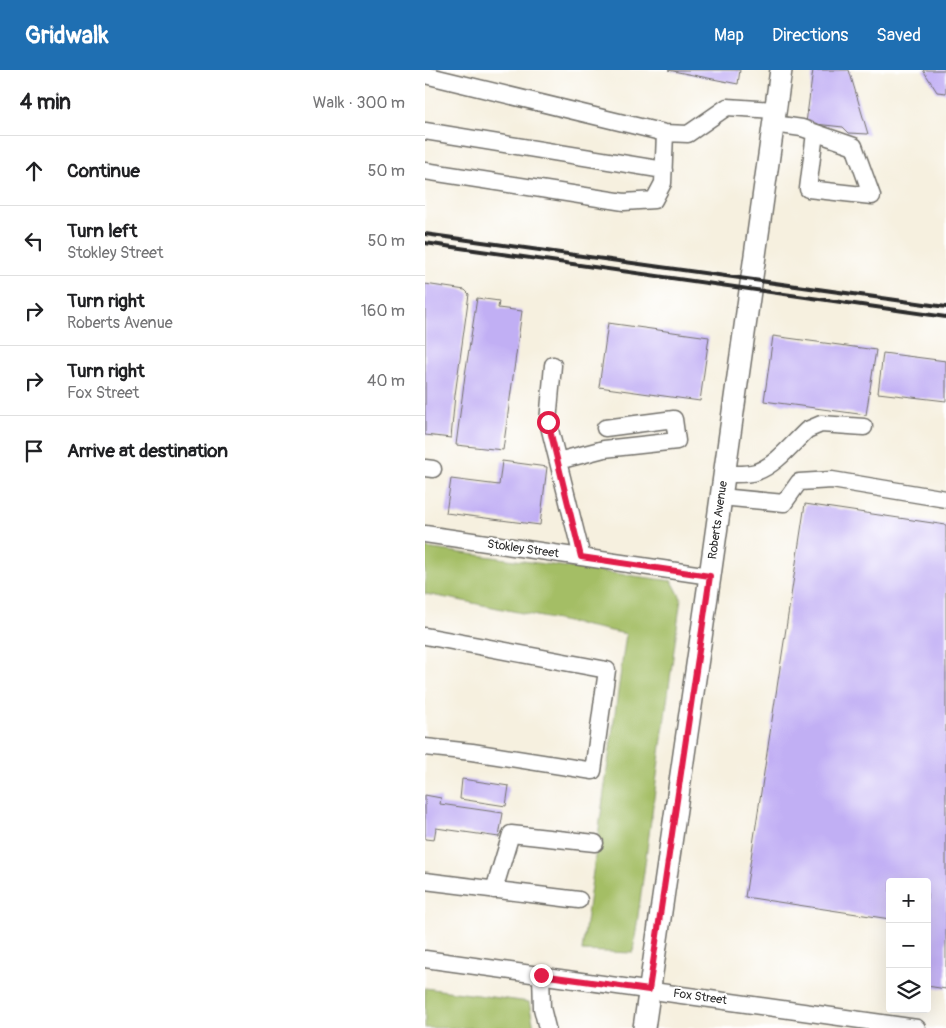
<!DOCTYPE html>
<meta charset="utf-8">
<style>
body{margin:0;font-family:Pangolin,sans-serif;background:#f6f6f6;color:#202124}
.controls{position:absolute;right:15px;bottom:15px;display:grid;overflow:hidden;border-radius:5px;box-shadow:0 5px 20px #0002}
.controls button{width:45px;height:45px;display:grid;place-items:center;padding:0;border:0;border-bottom:1px solid #e0e0e0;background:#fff;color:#202124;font:25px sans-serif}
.stop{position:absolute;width:15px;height:15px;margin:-11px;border:4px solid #e11d48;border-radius:50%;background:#fff}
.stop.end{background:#e11d48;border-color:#fff;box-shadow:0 1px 5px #0008}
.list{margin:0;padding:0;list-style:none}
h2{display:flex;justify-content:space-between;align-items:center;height:65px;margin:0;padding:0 20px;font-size:21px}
h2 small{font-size:16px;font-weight:400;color:#757577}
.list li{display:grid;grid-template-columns:32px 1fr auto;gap:15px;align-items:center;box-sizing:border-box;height:70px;padding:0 20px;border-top:1px solid #e0e0e0}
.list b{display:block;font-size:19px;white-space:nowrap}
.list p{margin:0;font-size:16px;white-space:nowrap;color:#757577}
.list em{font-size:16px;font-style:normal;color:#757577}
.icon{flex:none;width:28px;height:28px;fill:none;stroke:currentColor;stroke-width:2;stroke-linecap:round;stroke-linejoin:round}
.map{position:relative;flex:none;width:521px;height:958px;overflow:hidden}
header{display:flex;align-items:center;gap:30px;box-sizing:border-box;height:70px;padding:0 25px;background:#1f6fb2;color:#fff}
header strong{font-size:24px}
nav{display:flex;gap:28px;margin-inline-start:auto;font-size:18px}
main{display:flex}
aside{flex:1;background:#fff}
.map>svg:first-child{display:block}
.green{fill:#a4be65;stroke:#687448}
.building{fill:#c1aff4}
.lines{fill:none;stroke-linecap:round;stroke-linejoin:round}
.minor-casing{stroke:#72706a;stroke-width:19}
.major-casing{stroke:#72706a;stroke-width:24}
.minor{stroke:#fff;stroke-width:16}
.major{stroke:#fff;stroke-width:21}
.rail{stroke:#2b2b2b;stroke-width:4}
.route{stroke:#e11d48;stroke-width:6}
.labels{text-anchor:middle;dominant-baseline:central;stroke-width:4;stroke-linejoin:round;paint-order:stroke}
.street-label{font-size:12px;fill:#2b2b2b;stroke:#fff}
</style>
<header>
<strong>Gridwalk</strong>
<nav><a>Map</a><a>Directions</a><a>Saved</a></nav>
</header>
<main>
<aside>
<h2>4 min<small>Walk · 300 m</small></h2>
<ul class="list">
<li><svg class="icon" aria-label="ahead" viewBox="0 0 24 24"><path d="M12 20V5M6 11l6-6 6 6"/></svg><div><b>Continue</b></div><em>50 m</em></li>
<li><svg class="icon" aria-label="left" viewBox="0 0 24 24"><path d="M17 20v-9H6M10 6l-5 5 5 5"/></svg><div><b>Turn left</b><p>Stokley Street</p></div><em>50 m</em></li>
<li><svg class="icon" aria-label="right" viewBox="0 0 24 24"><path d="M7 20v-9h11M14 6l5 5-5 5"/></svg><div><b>Turn right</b><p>Roberts Avenue</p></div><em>160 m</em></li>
<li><svg class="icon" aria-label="right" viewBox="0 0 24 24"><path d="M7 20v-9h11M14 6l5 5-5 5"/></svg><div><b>Turn right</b><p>Fox Street</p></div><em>40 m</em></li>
<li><svg class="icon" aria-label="arrive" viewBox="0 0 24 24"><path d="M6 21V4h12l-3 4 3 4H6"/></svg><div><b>Arrive at destination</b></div></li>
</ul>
</aside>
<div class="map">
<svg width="521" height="958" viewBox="0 0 521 958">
<rect width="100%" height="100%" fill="#fff"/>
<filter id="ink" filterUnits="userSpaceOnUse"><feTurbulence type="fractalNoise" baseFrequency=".02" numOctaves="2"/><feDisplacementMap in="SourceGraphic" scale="10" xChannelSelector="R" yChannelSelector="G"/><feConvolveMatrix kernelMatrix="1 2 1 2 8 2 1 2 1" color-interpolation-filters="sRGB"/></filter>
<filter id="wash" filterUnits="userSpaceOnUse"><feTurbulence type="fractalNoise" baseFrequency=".0096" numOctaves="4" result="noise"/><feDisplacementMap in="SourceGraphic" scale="20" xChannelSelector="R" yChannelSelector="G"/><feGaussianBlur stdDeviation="1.12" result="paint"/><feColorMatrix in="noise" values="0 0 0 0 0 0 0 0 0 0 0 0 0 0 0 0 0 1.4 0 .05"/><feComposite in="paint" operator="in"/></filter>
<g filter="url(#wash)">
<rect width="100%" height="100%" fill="#f6f0df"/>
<path class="green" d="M0 478 247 511 256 528 208 883 157 881 201 564 33 530 0 524Z
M0 918 104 932 109 958H0Z"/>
<g id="blocks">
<path class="building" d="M243 0H315L313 14Z
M388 0H424L443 64 424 63 418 57 381 53Z
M498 0H521V23L512 22Z
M0 214 40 220 44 224 30 325 26 368 0 365Z
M52 228 74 231 73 238 97 241 78 380 31 375 40 305Z
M183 253 284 267 275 331 174 317Z
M348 266 451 280 441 345 339 331Z
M458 283 521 291V331L453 323Z
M77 391 122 397 115 455 21 443 26 409 74 415Z
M380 434 521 455V919L502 916V812H465V849L320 827Z
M37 709 84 716 81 736 35 729Z
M0 725 16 728 15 734 78 743 74 767 11 758 9 770 0 769Z"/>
</g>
</g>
<g filter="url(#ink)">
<use href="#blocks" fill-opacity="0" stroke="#72706a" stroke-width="1"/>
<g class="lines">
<g class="minor-casing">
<path id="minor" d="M0 5 240 63 263 64 302 37 350 40
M349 54 377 58 429 76 447 126 383 119 390 63
M0 61 239 100
M0 101 199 132 229 130 238 113 240 63
M128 295 123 352 157 487
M133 391 179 379 252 371 249 349 180 358
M0 398 8 399
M300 404C310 404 321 405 331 402 351 395 367 374 382 360L396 354 439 357
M296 427 359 433 374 412 407 410 521 429
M0 464 285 506
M0 566 182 600 168 701 47 682 0 677
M0 811 154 830
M69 820 86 764 170 773
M0 889 492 958
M116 905 117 938 122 958"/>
</g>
<g class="major-casing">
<path id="major" d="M219 958 285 506 356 0"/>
</g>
<use href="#minor" class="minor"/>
<use href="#major" class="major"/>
<path class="rail" d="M0 164 521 237
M0 173 521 247"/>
</g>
</g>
<g class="lines" filter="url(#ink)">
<path class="route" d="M116 905 224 920 285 506 156 487 123 352"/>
</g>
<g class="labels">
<g class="street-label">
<text transform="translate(293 450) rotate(-82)">Roberts Avenue</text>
<text transform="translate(98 479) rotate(8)">Stokley Street</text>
<text transform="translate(275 927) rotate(8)">Fox Street</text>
</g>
</g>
</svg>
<div class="controls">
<button>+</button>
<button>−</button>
<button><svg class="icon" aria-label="layers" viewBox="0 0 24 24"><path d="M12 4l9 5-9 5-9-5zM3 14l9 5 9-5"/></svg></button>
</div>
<div class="stop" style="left:123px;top:352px"></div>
<div class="stop end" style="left:116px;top:905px"></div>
</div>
</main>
